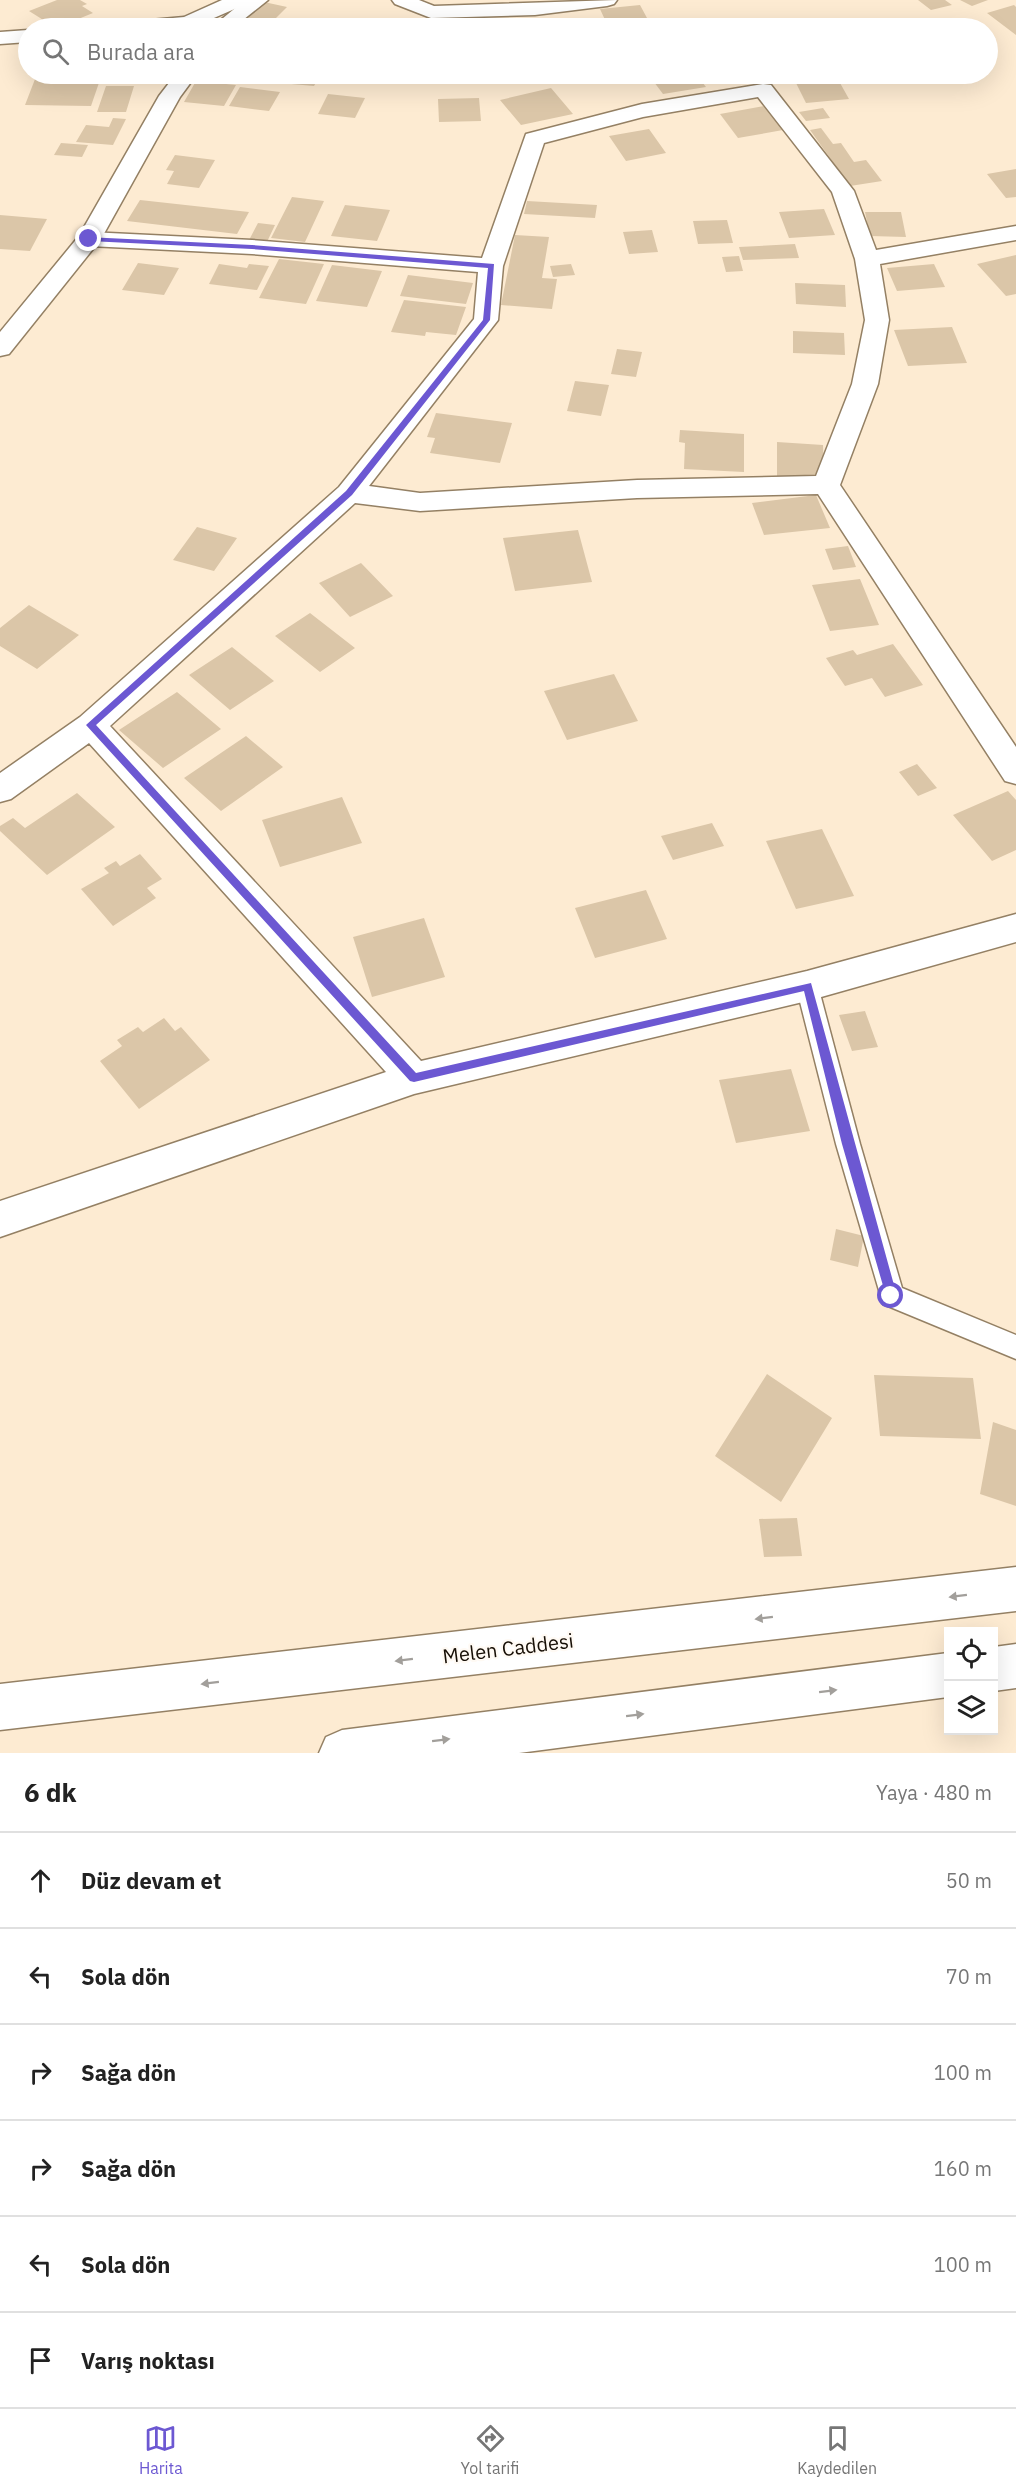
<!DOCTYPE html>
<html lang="tr">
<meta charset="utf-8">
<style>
body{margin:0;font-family:"IBM Plex Sans",sans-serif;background:#f2f2f2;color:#222}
.controls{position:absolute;right:18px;bottom:18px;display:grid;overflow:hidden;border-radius:0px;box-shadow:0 6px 24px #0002}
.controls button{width:54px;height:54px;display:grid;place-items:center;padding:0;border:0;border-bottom:2px solid #e0e0e0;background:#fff;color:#222;font:30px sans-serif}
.stop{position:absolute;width:18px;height:18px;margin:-14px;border:4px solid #6c58d2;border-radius:50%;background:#fff}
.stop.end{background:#6c58d2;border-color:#fff;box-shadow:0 2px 6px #0008}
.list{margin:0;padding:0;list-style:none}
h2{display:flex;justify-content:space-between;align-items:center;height:78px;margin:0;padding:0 24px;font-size:26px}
h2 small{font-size:20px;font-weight:400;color:#767676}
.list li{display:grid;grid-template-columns:39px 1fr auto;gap:18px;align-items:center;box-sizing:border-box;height:96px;padding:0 24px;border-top:2px solid #e0e0e0}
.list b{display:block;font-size:22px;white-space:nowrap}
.list em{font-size:20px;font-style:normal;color:#767676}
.icon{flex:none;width:33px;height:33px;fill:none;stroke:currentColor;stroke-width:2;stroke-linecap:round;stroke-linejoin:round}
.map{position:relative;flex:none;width:1016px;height:1753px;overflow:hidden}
.search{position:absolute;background:#fff;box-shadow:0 6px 24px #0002;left:18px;right:18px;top:18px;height:66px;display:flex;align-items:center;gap:15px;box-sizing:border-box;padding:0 21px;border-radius:33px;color:#767676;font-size:22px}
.sheet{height:654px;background:#fff}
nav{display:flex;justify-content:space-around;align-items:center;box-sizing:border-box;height:84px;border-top:2px solid #e0e0e0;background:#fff;font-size:16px;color:#767676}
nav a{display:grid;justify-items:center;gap:3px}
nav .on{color:#6c58d2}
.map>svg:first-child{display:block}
.building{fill:#dbc6a8}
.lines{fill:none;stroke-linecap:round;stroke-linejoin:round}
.service-casing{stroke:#948064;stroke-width:3}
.minor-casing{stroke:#948064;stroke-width:3}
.tertiary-casing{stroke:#948064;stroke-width:3}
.secondary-casing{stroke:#948064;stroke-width:3}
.service{fill:#fff;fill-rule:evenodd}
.minor{fill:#fff;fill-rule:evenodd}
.tertiary{fill:#fff;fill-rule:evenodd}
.secondary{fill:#fff;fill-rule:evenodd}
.oneway{fill:#a29f9b}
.route{fill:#6c58d2}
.labels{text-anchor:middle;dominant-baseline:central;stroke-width:4.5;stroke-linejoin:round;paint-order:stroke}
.near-street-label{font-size:20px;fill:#160e05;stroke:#fffaf4}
</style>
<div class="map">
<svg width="1016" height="1753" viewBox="0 0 1016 1753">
<rect width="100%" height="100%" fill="#fdebd2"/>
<path class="building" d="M57 0H80L87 4 82 6 93 13 56 28 29 11Z
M918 0H945L952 5 931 10Z
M960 0H988L972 6Z
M264 2 287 7 269 25 246 20Z
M640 5 647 18 606 22 600 9Z
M1014 5 1016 7V35L987 13Z
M370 19 392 23 395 21 413 24 409 28H353L358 23 366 24Z
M583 21 587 28H542L541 26Z
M37 74H102L91 106 25 105Z
M285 74H321L314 86 280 83Z
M648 74H696L706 87 663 94Z
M835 74 849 99 806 103 793 77Z
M196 81 236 85 224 106 184 102Z
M106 86H134L126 112H97Z
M240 87 280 92 269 111 229 106Z
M551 88 573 114 521 125 500 100Z
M328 94 365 98 355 118 318 114Z
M479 98 481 121 439 122 438 99Z
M764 106 783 130 738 138 720 114Z
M823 108 830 118 806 121 799 112Z
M113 118 126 119 113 145 76 142 86 125 109 127Z
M821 128 833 144 841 143 854 162 866 160 882 181 850 186 810 130Z
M649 129 666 153 626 161 609 136Z
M61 143 88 145 82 157 54 155Z
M175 155 215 160 199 188 167 184 174 171 166 170Z
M1016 169V197L1006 198 987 174Z
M292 197 324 201 305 242 271 238Z
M140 200 249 212 237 234 127 221Z
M527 201 597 205 595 218 524 214Z
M345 205 390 210 377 241 331 236Z
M824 209 835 235 789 238 779 212Z
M865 212H901L906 237 870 236Z
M0 215 47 219 30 251 0 249Z
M727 220 733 243 698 244 693 221Z
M258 223 275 225 266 244 248 242Z
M652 230 658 252 629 254 623 232Z
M515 235 549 237 542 278 557 279 552 309 501 305Z
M795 244 799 258 743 260 739 247Z
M1016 255V294L1006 296 977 264Z
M739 256 743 271 726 272 722 257Z
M279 259 324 264 306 304 259 298Z
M138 263 179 268 164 295 122 290Z
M219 264 247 268 249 264 269 266 257 290 209 284Z
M571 264 575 275 553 277 550 266Z
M934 264 945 287 897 291 887 268Z
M332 265 382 271 367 307 316 301Z
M408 275 473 283 466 304 400 296Z
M795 283 845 285 846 307 796 304Z
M404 300 466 307 456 335 426 332 425 336 391 332Z
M952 327 967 363 908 366 894 330Z
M793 331 844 333 845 355 793 353Z
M617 349 642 352 636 377 611 374Z
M575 381 609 385 601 416 567 411Z
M436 413 512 423 500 463 430 453 435 438 427 437Z
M680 430 744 434V472L684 469 685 443 679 442Z
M777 442 823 445 824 478 777 476Z
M816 495 830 528 764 535 752 503Z
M197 527 237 538 214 571 173 560Z
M578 530 592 582 515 591 503 538Z
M848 546 856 567 833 570 825 549Z
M361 563 393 596 350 617 319 583Z
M860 579 879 625 830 631 812 585Z
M29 605 79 635 37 669 0 646V628Z
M310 613 355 648 320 672 275 636Z
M893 644 923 685 885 697 872 678 845 686 826 658 853 650 857 655Z
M232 647 274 681 230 710 189 675Z
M614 674 638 721 567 740 544 691Z
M177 692 221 729 163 768 119 730Z
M246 736 283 767 221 811 184 778Z
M917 764 937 788 918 796 899 772Z
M1008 791 1016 800V850L992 861 953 815Z
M77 793 115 827 47 875 0 831V826L13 818 25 828Z
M342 797 362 843 280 867 262 820Z
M712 823 724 846 673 860 661 836Z
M822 829 854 896 796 909 766 841Z
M140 854 162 879 147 888 156 898 113 926 81 889 109 873 104 868 116 861 120 866Z
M646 890 667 939 595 958 575 908Z
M424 918 445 977 372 997 353 937Z
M865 1011 878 1047 852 1051 839 1015Z
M164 1018 175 1031 181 1027 210 1060 139 1109 100 1061 122 1046 117 1040 138 1027 143 1032Z
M791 1069 810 1131 736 1143 719 1080Z
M836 1229 864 1236 858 1267 830 1260Z
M767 1374 832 1418 781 1502 715 1456Z
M874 1375 973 1378 981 1439 880 1436Z
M993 1422 1016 1430V1506L980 1494Z
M797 1518 802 1556 764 1557 759 1519Z"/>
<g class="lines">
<g class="service-casing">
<path id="service" d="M807 977 815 979 818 986 860 1144 902 1288 1016 1335V1359L883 1304 836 1144 796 986 799 979Z"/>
</g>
<g class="minor-casing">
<path id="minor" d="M222 0H249L246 4 191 28H118L121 24 128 22 184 17Z
M392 0H419L434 6 617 0 614 4 607 6 535 15 431 18 395 4Z
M28 30V42L0 44V32Z
M763 84 771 85 854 191 876 250 1016 226V240L880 264 889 320 878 384 840 485 1016 747V784L1005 781 818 494 637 498 420 511 355 503 110 726 421 1061 807 971 1016 914V942L807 1001 414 1094 0 1237V1201L386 1072 89 743 11 799 0 802V773L80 717 339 487 474 319 478 272 252 254 89 246 81 244 77 239 81 234 89 232 252 240 482 258 526 134 642 104ZM758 97 832 192 855 259 865 320 852 384 816 476 637 480 420 493 369 486 498 320 503 266 544 143 643 117Z"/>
</g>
<g class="tertiary-casing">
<path id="tertiary" d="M245 0H268L233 28H211Z
M176 74H197L180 97 101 239 9 354 0 356V332L79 236 159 96Z"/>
</g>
<g class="secondary-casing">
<path id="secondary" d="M1016 1567V1611L0 1730V1684Z
M1016 1644V1688L994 1691V1647Z
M948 1653V1697L519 1753H319L326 1737 342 1730Z"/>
</g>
<use href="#service" class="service"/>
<use href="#minor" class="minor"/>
<use href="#tertiary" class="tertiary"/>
<use href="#secondary" class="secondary"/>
</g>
<defs><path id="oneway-solid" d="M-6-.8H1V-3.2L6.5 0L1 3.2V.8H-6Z" transform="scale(1.5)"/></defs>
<g class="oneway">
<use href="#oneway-solid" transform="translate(958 1596) rotate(173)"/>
<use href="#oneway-solid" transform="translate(764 1618) rotate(173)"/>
<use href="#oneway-solid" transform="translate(404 1660) rotate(173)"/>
<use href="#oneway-solid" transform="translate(210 1683) rotate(173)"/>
<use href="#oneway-solid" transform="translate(828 1691) rotate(-7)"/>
<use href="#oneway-solid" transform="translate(635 1715) rotate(-7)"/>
<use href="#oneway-solid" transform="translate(441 1740) rotate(-7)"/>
</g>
<path class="route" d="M86 237 252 245 494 264 490 320 352 495 96 725 416 1073 811 983 897 1296 896 1300H887L886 1296 842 1144 804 991 414 1082 410 1081 86 725 346 491 483 320 488 268 252 249 89 241Z"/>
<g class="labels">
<g class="near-street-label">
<text transform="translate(508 1648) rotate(-7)">Melen Caddesi</text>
</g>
</g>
</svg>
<div class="controls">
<button><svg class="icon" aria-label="locate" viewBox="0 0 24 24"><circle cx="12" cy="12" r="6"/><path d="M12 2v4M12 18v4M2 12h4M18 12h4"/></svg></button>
<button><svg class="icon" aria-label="layers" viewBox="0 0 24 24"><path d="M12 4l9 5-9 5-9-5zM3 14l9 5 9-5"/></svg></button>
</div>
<div class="stop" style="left:891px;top:1296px"></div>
<div class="stop end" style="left:89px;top:239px"></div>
<div class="search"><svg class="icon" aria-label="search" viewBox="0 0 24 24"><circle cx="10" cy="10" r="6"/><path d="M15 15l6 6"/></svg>Burada ara</div>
</div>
<section class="sheet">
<h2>6 dk<small>Yaya · 480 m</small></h2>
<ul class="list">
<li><svg class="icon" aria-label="ahead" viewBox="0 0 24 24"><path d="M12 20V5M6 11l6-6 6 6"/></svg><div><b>Düz devam et</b></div><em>50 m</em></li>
<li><svg class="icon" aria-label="left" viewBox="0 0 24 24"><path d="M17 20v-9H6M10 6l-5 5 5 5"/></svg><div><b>Sola dön</b></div><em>70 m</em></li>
<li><svg class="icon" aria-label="right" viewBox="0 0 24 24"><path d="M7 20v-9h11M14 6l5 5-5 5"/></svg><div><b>Sağa dön</b></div><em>100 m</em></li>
<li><svg class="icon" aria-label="right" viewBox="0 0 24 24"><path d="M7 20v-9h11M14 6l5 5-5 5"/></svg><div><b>Sağa dön</b></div><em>160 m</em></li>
<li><svg class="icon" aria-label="left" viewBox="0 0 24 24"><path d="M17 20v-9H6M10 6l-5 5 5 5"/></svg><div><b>Sola dön</b></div><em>100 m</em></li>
<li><svg class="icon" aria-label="arrive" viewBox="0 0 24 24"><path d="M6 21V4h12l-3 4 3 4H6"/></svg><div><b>Varış noktası</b></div></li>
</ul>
</section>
<nav>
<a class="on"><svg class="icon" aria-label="map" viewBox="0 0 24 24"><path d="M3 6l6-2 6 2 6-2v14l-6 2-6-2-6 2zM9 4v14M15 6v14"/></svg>Harita</a>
<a><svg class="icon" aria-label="directions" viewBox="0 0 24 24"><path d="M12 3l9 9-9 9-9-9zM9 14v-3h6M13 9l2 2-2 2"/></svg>Yol tarifi</a>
<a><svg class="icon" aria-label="saved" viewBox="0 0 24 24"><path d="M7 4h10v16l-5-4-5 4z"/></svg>Kaydedilen</a>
</nav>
